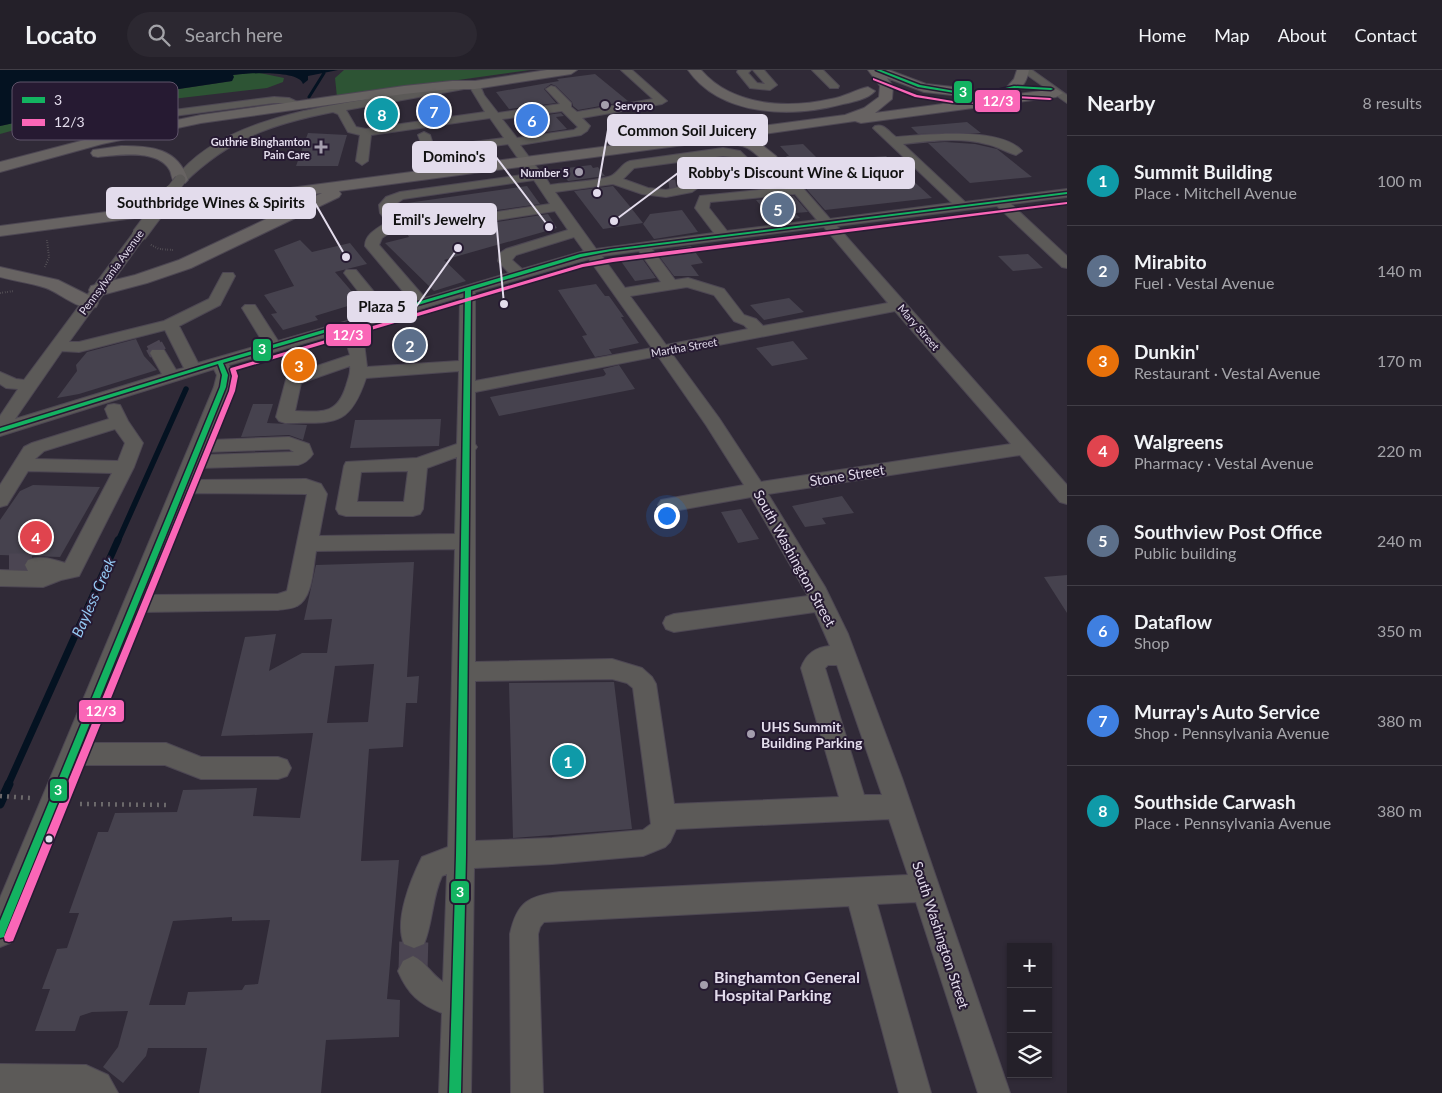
<!DOCTYPE html>
<meta charset="utf-8">
<style>
body{margin:0;font-family:Lato,sans-serif;background:#2c2831;color:#f1f3f6}
.controls{position:absolute;right:15px;bottom:15px;display:grid;overflow:hidden;border-radius:0px;box-shadow:0 1px 4px #0004}
.controls button{width:45px;height:45px;display:grid;place-items:center;padding:0;border:0;border-bottom:1px solid #413e46;background:#242029;color:#f1f3f6;font:25px sans-serif}
.you{position:absolute;left:666px;top:445px;width:18px;height:18px;margin:-12px;border:4px solid #fff;border-radius:50%;background:#1a73e8;box-shadow:0 0 0 8px #1a73e833}
.badge{display:grid;place-items:center;width:32px;height:32px;border-radius:50%;background:#bca0f2;color:#fff;font-size:16px;font-weight:700}
.pin{position:absolute;translate:-50% -50%;border:2px solid #fff;box-shadow:0 1px 5px #0006}
.list{margin:0;padding:0;list-style:none}
h2{display:flex;justify-content:space-between;align-items:center;height:65px;margin:0;padding:0 20px;font-size:21px}
h2 small{font-size:16px;font-weight:400;color:#a3a3a8}
.list li{display:grid;grid-template-columns:32px 1fr auto;gap:15px;align-items:center;box-sizing:border-box;height:90px;padding:0 20px;border-top:1px solid #413e46}
.list b{display:block;font-size:19px;white-space:nowrap}
.list p{margin:0;font-size:16px;white-space:nowrap;color:#a3a3a8}
.list em{font-size:16px;font-style:normal;color:#a3a3a8}
.icon{flex:none;width:28px;height:28px;fill:none;stroke:currentColor;stroke-width:2;stroke-linecap:round;stroke-linejoin:round}
.map{position:relative;flex:none;width:1067px;height:1023px;overflow:hidden}
header{display:flex;align-items:center;gap:30px;box-sizing:border-box;height:70px;padding:0 25px;background:#242029;border-bottom:1px solid #413e46}
header strong{font-size:24px}
nav{display:flex;gap:28px;margin-inline-start:auto;font-size:18px}
.search{width:350px;height:45px;background:#2c2831;display:flex;align-items:center;gap:12px;box-sizing:border-box;padding:0 18px;border-radius:28px;color:#a3a3a8;font-size:19px}
main{display:flex}
aside{flex:1;background:#242029}
.map>svg:first-child{display:block}
.green{fill:#2d5434}
.water{fill:#041221}
.lines{fill:none;stroke-linecap:round;stroke-linejoin:round}
.stream-far3{stroke:#041221;stroke-width:3}
.stream-far2{stroke:#041221;stroke-width:5.5}
.stream-far1{stroke:#041221;stroke-width:7}
.stream{stroke:#041221;stroke-width:9}
.building{fill:#46424e;fill-rule:evenodd}
.minor-tunnel-far4{stroke:#4b4552;stroke-width:11;stroke-dasharray:11 5.5;stroke-linecap:butt}
.minor-tunnel-far3{stroke:#4b4552;stroke-width:14;stroke-dasharray:14 8;stroke-linecap:butt}
.minor-tunnel-far2{stroke:#4b4552;stroke-width:18;stroke-dasharray:18 9;stroke-linecap:butt}
.minor-tunnel-far1{stroke:#4b4552;stroke-width:23;stroke-dasharray:23 11;stroke-linecap:butt}
.minor-tunnel{stroke:#4b4552;stroke-width:29;stroke-dasharray:29 14;stroke-linecap:butt}
.minor-casing{stroke:#4d4753;stroke-width:2}
.major-casing{stroke:#4d4753;stroke-width:2}
.path-far1{stroke:#6c696b;stroke-width:2;stroke-dasharray:0.5 2;stroke-linecap:butt}
.path{stroke:#6c696b;stroke-width:4.5;stroke-dasharray:2 5;stroke-linecap:butt}
.minor{fill:#5c5a58;fill-rule:evenodd}
.major{fill:#676362;fill-rule:evenodd}
.minor-bridge-far1-casing{stroke:#4d4753;stroke-width:12;stroke-linecap:butt}
.minor-bridge-casing{stroke:#4d4753;stroke-width:16;stroke-linecap:butt}
.minor-bridge-far1{stroke:#5c5a58;stroke-width:11}
.minor-bridge{stroke:#5c5a58;stroke-width:14}
.bus-1-casing{stroke:#261a32;stroke-width:3}
.bus-2-casing{stroke:#261a32;stroke-width:3}
.bus-1{fill:#13b361;fill-rule:evenodd}
.bus-2{fill:#fa66b7;fill-rule:evenodd}
.poi-dot{fill:#a49ead;stroke:#261a32;stroke-width:2}
.bus-dot{fill:#e3dcec;stroke:#261a32;stroke-width:2}
.labels{text-anchor:middle;dominant-baseline:central;stroke-width:4;stroke-linejoin:round;paint-order:stroke}
.far-poi-label{font-size:11px;font-weight:bold;fill:#e3dcec;stroke:#261a32;text-anchor:end}
.far-street-label{font-size:11px;fill:#e3dcec;stroke:#261a32}
.street-label{font-size:14px;fill:#e3dcec;stroke:#261a32}
.poi-label{font-size:14px;font-weight:bold;fill:#e3dcec;stroke:#261a32;text-anchor:start}
.water-label{font-size:15px;font-style:italic;fill:#94c9f3;stroke:#261a32}
.near-poi-label{font-size:16px;font-weight:bold;fill:#e3dcec;stroke:#261a32;text-anchor:start}
.key{fill:#261a32;stroke:#5f546a;stroke-width:1}
.key-label{font-size:14px;fill:#e3dcec}
.leader{fill:none;stroke:#e3dcec;stroke-width:2}
.callout-dot{fill:#e3dcec;stroke:#261a32;stroke-width:2}
.callout{fill:#e3dcec;stroke:#e3dcec;stroke-width:2}
.callout-label{font-size:15px;text-anchor:middle;font-weight:bold;fill:#111}
.line-badge{stroke:#261a32;stroke-width:2}
.badge-label{font-size:14px;text-anchor:middle;font-weight:bold;fill:#fff}
</style>
<header>
<strong>Locato</strong>
<div class="search"><svg class="icon" aria-label="search" viewBox="0 0 24 24"><circle cx="10" cy="10" r="6"/><path d="M15 15l6 6"/></svg>Search here</div>
<nav><a>Home</a><a>Map</a><a>About</a><a>Contact</a></nav>
</header>
<main>
<div class="map">
<svg width="1067" height="1023" viewBox="0 0 1067 1023">
<rect width="100%" height="100%" fill="#302a37"/>
<path class="green" d="M344 0H530L337 27 335 8Z
M255 2 284 8 283 12 267 18 129 34 69 45 0 64V56L152 23 232 11 233 5Z"/>
<path class="water" d="M0 0H338L308 6V10L303 14C299 0 249 3 233 5L234 7 232 11 152 23 0 56Z"/>
<g class="lines">
<path class="stream-far3" d="M309 27 324 3 323 0"/>
<path class="stream-far2" d="M118 471 186 319"/>
<path class="stream-far1" d="M8 715 118 470"/>
<path class="stream" d="M0 734 9 714"/>
</g>
<path class="building" d="M595 4 628 31 578 40 573 36 572 32 556 16 551 14 544 19 556 33 509 39 496 22 559 11 557 9Z
M561 43 564 46 556 47 567 59 528 65 516 49Z
M967 52 981 63 918 64 911 57Z
M308 63 347 65 338 96H296Z
M945 72 975 74 997 79 1032 107 970 113 928 73Z
M803 74 820 91 886 86 932 128 825 140 794 105 803 104 786 86H789L780 76Z
M591 95 593 98 598 97 605 106 568 111 559 99Z
M778 107 785 116 747 119 740 111Z
M527 116 540 134 490 141 468 139 403 148 400 146 395 137 400 134Z
M613 116 628 134 643 153 603 159 574 121Z
M794 126 808 142 795 143 800 148 774 151 756 130Z
M682 140 698 162 654 169 643 154 650 144Z
M548 144 557 158 444 190 466 211 434 221 385 173 409 167 405 160 468 151 490 153Z
M300 170 312 182 350 173 367 194 335 202 361 232 315 246 318 250 283 260 271 244 277 243 264 225 294 216 274 180Z
M691 176 703 193 691 195 699 206H674L656 182Z
M639 184 656 208 635 211 618 187Z
M1028 184 1043 198 1013 201 998 186Z
M596 214 605 226H609L624 247H621L639 273 611 279H609L612 284 595 287 582 266 587 265 558 220Z
M789 228 804 242 764 250 750 235Z
M136 269 144 286 157 300 79 324 57 328 77 301 76 295 87 282Z
M793 271 808 289 772 296 756 278Z
M619 295 635 319 499 346 490 327 604 306 606 304 603 299Z
M253 334H273L267 353 307 355 303 370 289 365 241 367Z
M441 349 439 376 350 378 355 350Z
M33 415 100 417 60 487 0 485V450L20 421Z
M842 426 854 443 822 448 826 454 805 457 792 436Z
M741 439 759 469 738 473 721 442Z
M414 492 407 607 419 606 417 633H406L403 677 369 679 361 791 399 790 387 929 400 930 399 967 326 970 321 1023H199L207 978H148L146 986 123 1013 103 997 118 977 128 941 92 942 80 946 75 961H35L50 919H42L57 879 67 878 79 843H69L98 762H108L115 743 177 742 183 720 257 718 253 746 300 748 313 663 221 666 245 567 276 564 269 601 302 583H327L332 549 304 550 316 495ZM374 594 368 652 327 653 335 596ZM232 847V851L270 850 258 914 245 915 242 920 188 922 185 935H149L173 851Z
M1067 505V543L1044 507Z
M614 612 632 759 513 768 509 613Z"/>
<g class="lines">
<path class="minor-tunnel-far4" d="M378 49 391 47
M728 97 741 96
M669 116 676 115"/>
<path class="minor-tunnel-far3" d="M153 273 155 277"/>
<path class="minor-tunnel-far2" d="M154 276 158 283"/>
<path class="minor-tunnel-far1" d="M9 495H35"/>
<path class="minor-tunnel" d="M413 901 414 864"/>
<g class="minor-casing">
<path id="minor" d="M621 0H632L667 31 662 34 582 48 590 56 587 61 581 65 520 75 541 103H543L550 115C569 112 590 112 608 107 618 105 621 93 630 91L723 78 740 81 763 103 757 107 725 110 723 107 725 104 747 101 732 87 723 86 634 98 623 109 648 118 666 120 683 116 699 109 705 113 692 122 666 127 642 124 613 114 555 122 596 179 714 163 695 138 700 126 789 117 765 89 771 85 775 86 830 149 952 133 875 60 873 58 875 56C884 53 889 62 896 67 926 65 1000 56 1022 81L1016 85C1006 82 997 76 986 74 959 67 930 71 903 74L965 132 1067 119V127L1011 134 1067 186V198L1062 197 997 136 837 156 1067 415V434L1060 432 1020 385 768 424 825 517 848 564 902 708 1010 1023H978L916 832 877 834 931 1023H899L849 836 544 852 540 857 538 864 543 1023H511L510 864C517 832 528 826 560 822L908 805 889 749 676 759 670 772 665 777 643 786 552 794 474 798 471 1023H439L442 943C419 934 408 924 398 901L403 891 413 886C426 892 431 904 443 912L447 804 442 806C432 827 433 852 424 874L414 878 404 874C394 850 411 809 422 787L448 777 455 479 316 481C313 497 313 528 297 536 292 539 284 539 278 540L142 542 90 673H166L201 687H278L287 690 291 698 287 706 278 709H201L165 695H81L10 873 0 877V828L214 317 217 305 214 299 0 366V346L18 319 6 318 0 314V302L16 309 24 310 134 162 139 161 146 165 69 272H79L164 251 209 229 223 203H233L235 206 220 235 179 256 198 293 264 274 242 238 245 235H255L278 271 375 243 344 203 346 200H356L388 239 412 232 365 176C365 164 378 158 387 152L380 143 379 135 386 127 400 122 529 104 508 74 430 85 424 81 418 65 424 62 430 65 434 77 504 68 490 48 371 65 368 91 362 95 356 91 360 65 348 62 338 44 333 42C272 54 230 68 184 113L180 114 174 110C221 46 331 36 404 23 421 20 463 9 479 13L484 25 498 43 560 34 546 19 551 16 555 17 571 33V37L577 42 653 29ZM464 19H471L485 42 366 59 356 57 346 40ZM562 41 578 57 574 60 517 68 502 49ZM534 110 550 134 490 143 468 141 403 150 395 146 393 136 403 129ZM795 124 817 150 727 161 709 138 710 132ZM555 141 568 160 506 179 500 183 498 191 509 203 425 228 379 175 382 168 398 157 403 158 468 149 490 151ZM824 157 888 233 763 256 756 249 744 245 724 219 688 208 675 210 652 179ZM574 167 584 181 522 199 512 190 516 185ZM639 181 661 212 625 218 602 186ZM589 189 652 278 475 311V222ZM687 217 714 225 734 251 744 255 748 259 666 275 630 226ZM460 227 459 291 367 297 364 273 357 258ZM895 241 1011 374 761 412 719 348 672 284ZM165 260 184 298 176 300 164 280H152L150 283 162 304 15 349 62 281 79 282ZM343 262 350 285 287 306 276 347 279 351 285 353C333 352 349 359 366 308L459 301 457 374 417 388 346 392 344 396 336 439 339 444 346 446H413L420 444 423 439 427 398 457 387 455 464 319 466 327 424 321 414 306 409 194 410 199 398 298 395C305 393 309 390 313 384L309 374 289 367 211 370 232 317 233 305 229 295ZM658 286 706 355 744 415 661 430 658 435 661 440 668 442 751 427 808 526 674 544 666 547 663 553 666 559 674 562 815 542 830 576C815 577 806 584 801 598L839 727 674 734 656 614 652 607 642 598 612 589 475 592V380L477 377 475 374V322ZM350 296C351 303 348 309 346 316 337 345 322 342 295 341L301 313ZM289 379 294 382 204 385 206 382ZM408 401 404 432H357L361 402ZM189 423 307 424 287 521 278 524 149 525ZM828 595H837L882 725H864L825 598ZM612 609 627 613 633 618 651 754 643 760 552 768 475 771V611Z
M738 0H751L748 3 757 13 765 14 753 0H764L777 15 770 20 750 18 737 2Z
M812 0H823L839 16 838 18H830Z
M1020 0H1032L1067 25V33Z
M274 27 289 28 304 35 299 38 284 33H274L143 50 137 47 143 44Z
M114 334 120 335 128 351 143 373 134 397 79 506 61 510 43 517 0 516V500L28 501 25 495 28 490C41 485 53 489 65 493L112 403 28 401 7 435 0 437V415L24 377 32 373 109 349 105 339 108 335ZM115 359 125 373 118 391 35 389 44 381Z
M0 994 86 995 108 1005 118 1023H0Z"/>
</g>
<g class="major-casing">
<path id="major" d="M547 0H577L571 4 475 19H452L404 24 201 53 102 74 0 102V92L100 66 201 45 404 16 452 11H475Z
M688 0H701C732 36 787 39 831 29 844 27 855 20 868 17L875 21C868 29 853 32 843 34 792 48 721 47 688 0Z
M868 0H889L926 14 971 19 978 23 971 27 924 22 887 8 893 16 892 29 875 43 1056 19 1063 23 1056 27 861 53 855 51 742 67 757 71 776 86 778 89 776 92C762 96 757 81 745 77 738 74 729 74 722 70L339 121 341 124 339 127 191 198 147 213 98 226 91 224 89 220 91 216 135 205 179 190 322 123 0 166V156L845 45 864 38 879 27 880 16Z
M1017 0H1029C1027 9 1024 18 1014 21L1007 17 1014 9Z
M121 76C151 76 178 78 188 110L185 113H175C171 109 172 103 169 99 157 79 117 85 98 87L93 86 91 83 93 80Z
M0 197 58 210 96 229 98 233 96 237C78 241 62 224 46 218 31 213 15 211 0 207Z"/>
</g>
<path class="path-far1" d="M151 175 159 179 173 180
M45 197 49 187 47 170
M0 223 14 221"/>
<path class="path" d="M0 726 30 728
M80 734 169 735"/>
<use href="#minor" class="minor"/>
<use href="#major" class="major"/>
<g class="minor-bridge-far1-casing">
<path id="minor-bridge-far1" d="M170 123 180 110"/>
</g>
<g class="minor-bridge-casing">
<path id="minor-bridge" d="M139 165 171 122"/>
</g>
<use href="#minor-bridge-far1" class="minor-bridge-far1"/>
<use href="#minor-bridge" class="minor-bridge"/>
<g class="bus-1-casing">
<path id="bus-1" d="M876 0H881L920 15 955 21 988 22 1014 16 1051 18 1053 19 1051 20 1014 18 988 24 955 23 918 17Z
M1067 122V124L611 181 581 187 471 220 466 785 461 1023H449L456 785 465 221 223 293 228 305 226 317 5 863 4 867 0 868V851L220 317 222 305 218 294 0 362V358L218 291 580 184 611 179Z"/>
</g>
<g class="bus-2-casing">
<path id="bus-2" d="M873 8 917 25 953 31 989 32 1015 26 1050 28 1052 29 1050 30 1015 28 989 34 953 33 915 27 873 10Z
M1067 132V134L613 192 583 197 236 300 238 306 235 321 13 871 9 872 5 871 4 867 229 321 232 306 230 299 231 298 582 194 613 188Z"/>
</g>
<use href="#bus-1" class="bus-1"/>
<use href="#bus-2" class="bus-2"/>
</g>
<g class="poi-dot">
<circle cx="605" cy="35" r="5"/>
<path d="M318.5 69.5h5v5h5v5h-5v5h-5v-5h-5v-5h5z"/>
<circle cx="579" cy="102" r="5"/>
<circle cx="751" cy="664" r="5"/>
<circle cx="704" cy="915" r="5"/>
</g>
<circle class="bus-dot" cx="49" cy="769" r="4.5"/>
<g class="labels">
<g class="far-poi-label">
<text x="615" y="35" text-anchor="start">Servpro</text>
<text x="310" y="71">Guthrie Binghamton<tspan x="310" dy="13">Pain Care</tspan></text>
<text x="569" y="102">Number 5</text>
</g>
<g class="far-street-label">
<text transform="translate(111 202) rotate(-54)">Pennsylvania Avenue</text>
<text transform="translate(919 257) rotate(49)">Mary Street</text>
<text transform="translate(684 277) rotate(-10)">Martha Street</text>
</g>
<g class="street-label">
<text transform="translate(847 405) rotate(-9)">Stone Street</text>
<text transform="translate(795 488) rotate(61)">South Washington Street</text>
<text transform="translate(941 865) rotate(72)">South Washington Street</text>
</g>
<g class="poi-label">
<text x="761" y="656">UHS Summit<tspan x="761" dy="16">Building Parking</tspan></text>
</g>
<g class="water-label">
<text transform="translate(93 527) rotate(-66)">Bayless Creek</text>
</g>
<g class="near-poi-label">
<text x="714" y="906">Binghamton General<tspan x="714" dy="18">Hospital Parking</tspan></text>
</g>
</g>
<rect x="12" y="12" width="166" height="58" rx="8" class="key"/>
<rect x="22" y="27" width="23" height="6" fill="#13b361"/>
<rect x="22" y="49" width="23" height="7" fill="#fa66b7"/>
<g class="key-label">
<text x="54" y="35">3</text>
<text x="54" y="57">12/3</text>
</g>
<path class="leader" d="M597 123L608 60M549 157L496 87M614 151L678 103M346 187L315 133M504 234L496 149M458 178L416 237"/>
<g class="callout-dot">
<circle cx="597" cy="123" r="5"/>
<circle cx="549" cy="157" r="5"/>
<circle cx="614" cy="151" r="5"/>
<circle cx="346" cy="187" r="5"/>
<circle cx="504" cy="234" r="5"/>
<circle cx="458" cy="178" r="5"/>
</g>
<g class="callout">
<rect x="608" y="45" width="159" height="30" rx="5"/>
<rect x="413" y="72" width="83" height="30" rx="5"/>
<rect x="678" y="88" width="236" height="30" rx="5"/>
<rect x="107" y="118" width="208" height="30" rx="5"/>
<rect x="383" y="134" width="113" height="30" rx="5"/>
<rect x="348" y="222" width="68" height="30" rx="5"/>
</g>
<g class="callout-label">
<text x="687" y="66">Common Soil Juicery</text>
<text x="454" y="92">Domino's</text>
<text x="796" y="108">Robby's Discount Wine &amp; Liquor</text>
<text x="211" y="138">Southbridge Wines &amp; Spirits</text>
<text x="439" y="155">Emil's Jewelry</text>
<text x="382" y="242">Plaza 5</text>
</g>
<g class="line-badge">
<rect x="953" y="10" width="20" height="24" rx="5" fill="#13b361"/>
<rect x="974" y="19" width="47" height="24" rx="5" fill="#fa66b7"/>
<rect x="325" y="253" width="47" height="24" rx="5" fill="#fa66b7"/>
<rect x="252" y="268" width="20" height="24" rx="5" fill="#13b361"/>
<rect x="78" y="629" width="47" height="24" rx="5" fill="#fa66b7"/>
<rect x="49" y="708" width="19" height="24" rx="5" fill="#13b361"/>
<rect x="450" y="810" width="20" height="24" rx="5" fill="#13b361"/>
</g>
<g class="badge-label">
<text x="963" y="27">3</text>
<text x="998" y="36">12/3</text>
<text x="348" y="270">12/3</text>
<text x="262" y="284">3</text>
<text x="101" y="646">12/3</text>
<text x="58" y="725">3</text>
<text x="460" y="827">3</text>
</g>
</svg>
<div class="controls">
<button>+</button>
<button>−</button>
<button><svg class="icon" aria-label="layers" viewBox="0 0 24 24"><path d="M12 4l9 5-9 5-9-5zM3 14l9 5 9-5"/></svg></button>
</div>
<div class="you"></div>
<div class="pin badge" style="left:568px;top:691px;background:#0f9aa8">1</div>
<div class="pin badge" style="left:410px;top:275px;background:#5c6f8a">2</div>
<div class="pin badge" style="left:299px;top:295px;background:#e8710a">3</div>
<div class="pin badge" style="left:36px;top:467px;background:#e0444e">4</div>
<div class="pin badge" style="left:778px;top:139px;background:#5c6f8a">5</div>
<div class="pin badge" style="left:532px;top:50px;background:#3f7fe0">6</div>
<div class="pin badge" style="left:434px;top:41px;background:#3f7fe0">7</div>
<div class="pin badge" style="left:382px;top:44px;background:#0f9aa8">8</div>
</div>
<aside>
<h2>Nearby<small>8 results</small></h2>
<ul class="list">
<li><span class="badge" style="background:#0f9aa8">1</span><div><b>Summit Building</b><p>Place · Mitchell Avenue</p></div><em>100 m</em></li>
<li><span class="badge" style="background:#5c6f8a">2</span><div><b>Mirabito</b><p>Fuel · Vestal Avenue</p></div><em>140 m</em></li>
<li><span class="badge" style="background:#e8710a">3</span><div><b>Dunkin'</b><p>Restaurant · Vestal Avenue</p></div><em>170 m</em></li>
<li><span class="badge" style="background:#e0444e">4</span><div><b>Walgreens</b><p>Pharmacy · Vestal Avenue</p></div><em>220 m</em></li>
<li><span class="badge" style="background:#5c6f8a">5</span><div><b>Southview Post Office</b><p>Public building</p></div><em>240 m</em></li>
<li><span class="badge" style="background:#3f7fe0">6</span><div><b>Dataflow</b><p>Shop</p></div><em>350 m</em></li>
<li><span class="badge" style="background:#3f7fe0">7</span><div><b>Murray's Auto Service</b><p>Shop · Pennsylvania Avenue</p></div><em>380 m</em></li>
<li><span class="badge" style="background:#0f9aa8">8</span><div><b>Southside Carwash</b><p>Place · Pennsylvania Avenue</p></div><em>380 m</em></li>
</ul>
</aside>
</main>
